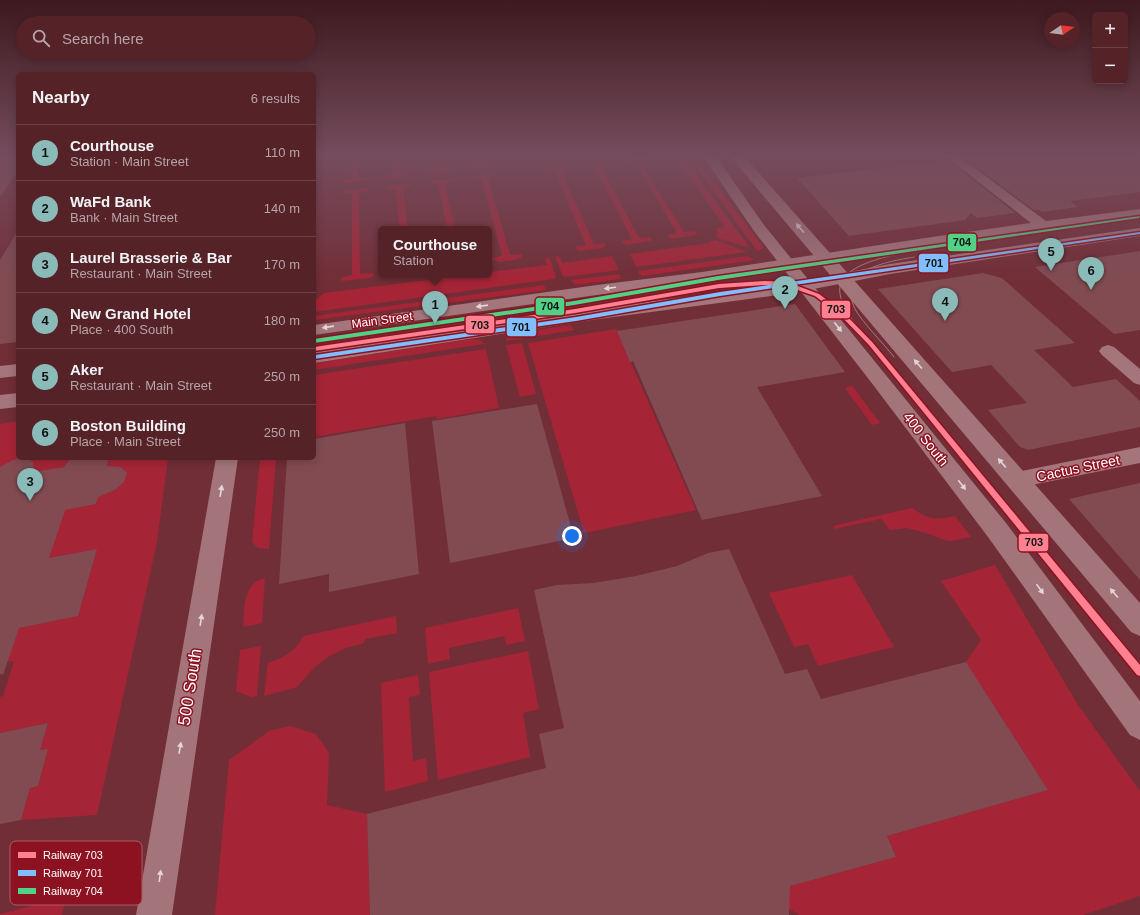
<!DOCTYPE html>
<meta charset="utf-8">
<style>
body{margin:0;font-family:Helvetica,sans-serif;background:#5e2f34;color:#f1f3f6}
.controls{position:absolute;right:12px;top:12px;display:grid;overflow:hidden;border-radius:6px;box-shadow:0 2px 10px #0003}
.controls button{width:36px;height:36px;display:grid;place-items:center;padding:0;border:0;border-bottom:1px solid #6b3f45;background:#552228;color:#f1f3f6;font:20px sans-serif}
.compass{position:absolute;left:1044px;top:12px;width:36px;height:36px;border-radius:50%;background:#552228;box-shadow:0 2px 10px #0003;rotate:77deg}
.you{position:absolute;left:572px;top:536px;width:14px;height:14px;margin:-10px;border:3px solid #fff;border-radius:50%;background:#1a73e8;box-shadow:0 0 0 6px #1a73e833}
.badge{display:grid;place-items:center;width:26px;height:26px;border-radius:50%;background:#8bbbb9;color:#111;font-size:13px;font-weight:700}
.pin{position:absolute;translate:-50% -33px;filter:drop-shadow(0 1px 2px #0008)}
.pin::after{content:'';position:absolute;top:21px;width:14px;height:12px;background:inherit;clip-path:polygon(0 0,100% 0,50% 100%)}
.popup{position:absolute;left:378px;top:226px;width:114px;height:52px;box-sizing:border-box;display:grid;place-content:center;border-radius:6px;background:#552228;filter:drop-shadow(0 1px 3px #0005);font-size:13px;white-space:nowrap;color:#b6a4a8}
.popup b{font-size:15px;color:#f1f3f6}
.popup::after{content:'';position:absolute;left:50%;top:100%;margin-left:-8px;border:8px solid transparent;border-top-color:#552228}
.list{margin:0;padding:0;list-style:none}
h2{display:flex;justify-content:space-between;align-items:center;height:52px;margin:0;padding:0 16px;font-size:17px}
h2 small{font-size:13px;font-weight:400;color:#b6a4a8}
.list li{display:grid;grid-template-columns:26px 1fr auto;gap:12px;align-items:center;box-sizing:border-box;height:56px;padding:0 16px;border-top:1px solid #6b3f45}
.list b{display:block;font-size:15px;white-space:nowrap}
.list p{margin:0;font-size:13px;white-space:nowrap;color:#b6a4a8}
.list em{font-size:13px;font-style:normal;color:#b6a4a8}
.icon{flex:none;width:22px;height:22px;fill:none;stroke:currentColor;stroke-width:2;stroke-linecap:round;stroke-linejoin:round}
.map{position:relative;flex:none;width:1140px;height:915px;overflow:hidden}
.search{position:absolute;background:#552228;box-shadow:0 2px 10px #0003;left:16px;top:16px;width:300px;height:44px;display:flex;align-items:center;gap:10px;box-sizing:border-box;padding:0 14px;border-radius:22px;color:#b6a4a8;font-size:15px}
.panel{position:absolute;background:#552228;box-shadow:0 2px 10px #0003;left:16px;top:72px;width:300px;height:388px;border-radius:6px}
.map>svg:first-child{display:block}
.green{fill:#a52536}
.building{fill:#824b52}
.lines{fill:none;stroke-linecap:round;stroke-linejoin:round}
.minor{fill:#a5757c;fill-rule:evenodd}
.primary{fill:#a3757a;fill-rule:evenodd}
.tram{stroke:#a4787d;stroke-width:1}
.rail-1-casing{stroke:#8d1221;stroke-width:3}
.rail-2-casing{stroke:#8d1221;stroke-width:3}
.rail-3-casing{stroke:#8d1221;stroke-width:3}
.rail-1{fill:#ff8091;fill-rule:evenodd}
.rail-2{fill:#80beff;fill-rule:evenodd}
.rail-3{fill:#50d186;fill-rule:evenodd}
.oneway{fill:#e3d6d7}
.oneway2{fill:#e4d6d8}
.labels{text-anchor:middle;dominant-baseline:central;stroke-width:3;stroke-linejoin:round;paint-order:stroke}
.far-street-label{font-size:12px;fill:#fff;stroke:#8d1221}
.street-label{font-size:14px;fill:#fff;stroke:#8d1221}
.near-street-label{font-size:17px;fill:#fff;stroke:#8d1221}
.key{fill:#8d1221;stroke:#af5964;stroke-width:1}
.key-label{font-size:11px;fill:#fff}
.line-badge{stroke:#8d1221;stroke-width:1.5}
.pale-badge-label{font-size:11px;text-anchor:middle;font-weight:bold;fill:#111}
</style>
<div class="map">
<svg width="1140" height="915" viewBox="0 0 1140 915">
<rect width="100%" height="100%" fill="#712e36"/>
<path class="green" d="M351 155H358V178H369L368 180 344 183 341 182 342 180 351 179Z
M392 155H398L401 174 410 173 411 174C405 178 390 180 384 177L385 176 394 174Z
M433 155H440L443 169 452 168 453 170C447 173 433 175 426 173L427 171 436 169Z
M474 155H481L484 164H493L494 165 491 167 469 169V166L477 165Z
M668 155H682L750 248 717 238 716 235 718 232 716 228 725 227 675 158H667Z
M687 155H694L764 248 757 251Z
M645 157 649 158V160L640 162 684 232 695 231 697 233 695 235 672 239 668 237V235L677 233 634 162H623L626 159Z
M606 162 610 163 601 166 639 238 650 237 652 239 650 241 627 245 622 243V241L632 239 594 167 584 166 587 164Z
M566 166 571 167 561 170 594 244 605 243V246L602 248 580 251 576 249V246L586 245 554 171 543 170 547 168Z
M494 174 498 175 488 178 510 255 522 254 523 256C517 261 497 264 491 259L502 255 481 179 470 178 474 176Z
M452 179 456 180 445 183 455 229H447L438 184 428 183 432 181Z
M410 183 414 185 403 188 408 229H400L395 189H387L385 188 389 186Z
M366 188 370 191 359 193 360 274 372 273 374 276 369 278 342 281 340 278 352 275V194L341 193 345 190Z
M716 240 747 252 636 267 630 254 709 243 711 241Z
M555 256 560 257 562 263 612 256 619 270 566 277 562 275Z
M748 256 755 260 643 276 640 275 638 271Z
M549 257 556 276 554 279 314 312V301L324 293 468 275H489V272L547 265 545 259Z
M619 274 621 278 620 279 576 285 571 280Z
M544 285 546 290 314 320V316Z
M570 325 575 330 506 341 507 337 512 334Z
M616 329 696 510 584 533 528 343Z
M472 339 480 340 484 344 314 370V363Z
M522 343 536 394 520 397 506 345Z
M486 349 499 408 437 419 436 416 314 437V375Z
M853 386V387L880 423 872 425 845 388Z
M18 421V458H71L65 467H61L60 471 33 472V462L26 458 0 468V424Z
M105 458H168L157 542 97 815 21 820 30 788 38 786 48 749 40 750 48 723 0 733V697L3 696 14 661 7 662 8 630 78 616 97 549 44 559 61 510 96 504 98 496C112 493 123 487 127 473L121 467H107L109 460Z
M260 458H276L269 549 258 548 252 542Z
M912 508C929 520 936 520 955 516L971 537 951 541 944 540 926 533 907 528 890 530 881 519 834 529 833 526Z
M995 565 1078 705 1140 791V896L1083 915H800L789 909V886L896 857 887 836 1048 790 966 662 981 640 941 581Z
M852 575 894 647 818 666 808 644 794 647 769 593Z
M265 578 262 623 243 627C245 608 242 583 265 578Z
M518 608 525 641 506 645 504 636 449 648 450 659 428 664 425 628Z
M396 616 397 633 365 639 364 643 346 648 326 658 314 668 297 687 264 696 268 663C286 657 293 652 304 636Z
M261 646 257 696 251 697 236 691 240 650Z
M528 651 539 709 523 713 530 757 438 780 429 672Z
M418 675 420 695 409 697 413 761 426 758 428 781 385 792 381 683Z
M290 726 316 734 329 753 327 805 367 814 370 915H215L229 760 269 731Z
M66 897 62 915H0V914Z"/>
<path class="building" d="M0 155H18V171L0 197Z
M968 155H1124L1129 157H1133L1140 161V192L1070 201 1078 207 1042 212 1039 210H1034L964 158 971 157Z
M948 160 1015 213 977 218 971 213 965 220 849 236 797 178Z
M18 230V342L0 344V260Z
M1140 251V330L1114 334 1035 267Z
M983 273 1002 278 1075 343 1034 350 1073 387 1116 379 1140 401V427L1028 450 1020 447 988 410 1027 403 991 365 952 372 878 289Z
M795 304 845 372 757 387 822 496 702 520 633 361 630 362 617 331Z
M537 404 574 538 450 563 432 421Z
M405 423 419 574 329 592V574L279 584 287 458H314V439Z
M26 458 33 462 34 472 64 467 71 458H109L107 466 121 467 127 473 124 482 115 490 98 497 96 504 65 510 49 558 97 549 78 616 19 628 3 675 0 674V467L13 460Z
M1140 483V580L1069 499Z
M729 549 785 674 807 669 821 699 966 662 1048 790 887 836 896 857 790 886 789 915H370L367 814 546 768 539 734 564 728 534 590 557 585 593 583 636 576 677 566 708 553Z
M48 723 40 750 48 749 38 786 30 788 21 820 0 824V733Z"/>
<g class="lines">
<path class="minor" d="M944 155H957L1046 221 1140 209V217L932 245 702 282 597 295 314 335V325L597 285 702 272 932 237 1031 223Z
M1140 228V236L890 274 793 293 591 320 314 363V351L591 309 793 283 890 264Z
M1108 345 1114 347 1140 369V385L1134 383 1102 355 1099 351 1102 347Z
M18 364V376L0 378V366Z
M18 393V407L0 409V395Z
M1140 447V463L1017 488 1010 486 1007 480 1010 474 1017 472Z"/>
<path class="primary" d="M702 155H715L764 225 1006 523 1140 701V740L1130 735 988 537 874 386 754 231Z
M729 155H743L1140 603V636L1131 632Z
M216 458H238L172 915H136Z"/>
<path class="tram" d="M894 357C884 344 862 322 855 309 836 269 887 262 914 257
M884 360C834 299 808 272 907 252"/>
<g class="rail-1-casing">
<path id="rail-1" d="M765 281 787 282 819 294 843 312 873 343 1140 665V676L1137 675 869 345 839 314 815 296 786 286 765 285 719 288 575 313 314 351V347L575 309 719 284Z"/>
</g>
<g class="rail-2-casing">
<path id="rail-2" d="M1140 232V234L720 296 576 321 314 359V355H315L576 317 720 292Z"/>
</g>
<g class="rail-3-casing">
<path id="rail-3" d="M1140 216 1139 218 718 280 574 305 314 343V339L574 301 718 276Z"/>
</g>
<use href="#rail-1" class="rail-1"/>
<use href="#rail-2" class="rail-2"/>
<use href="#rail-3" class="rail-3"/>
</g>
<defs><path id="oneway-solid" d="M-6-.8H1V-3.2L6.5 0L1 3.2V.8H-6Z"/></defs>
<g class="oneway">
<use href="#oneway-solid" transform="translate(800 228) rotate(-131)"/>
<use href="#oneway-solid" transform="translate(838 327) rotate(52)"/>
<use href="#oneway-solid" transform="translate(918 364) rotate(-131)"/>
<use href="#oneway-solid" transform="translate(1002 463) rotate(-130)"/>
<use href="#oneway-solid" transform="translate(962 485) rotate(52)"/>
<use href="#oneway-solid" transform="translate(221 491) rotate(-81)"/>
<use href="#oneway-solid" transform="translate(1040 589) rotate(54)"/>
<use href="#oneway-solid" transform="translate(1114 593) rotate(-131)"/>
<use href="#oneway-solid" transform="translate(201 620) rotate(-81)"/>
<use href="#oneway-solid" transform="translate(180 748) rotate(-80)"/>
<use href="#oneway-solid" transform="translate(160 876) rotate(-82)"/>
</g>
<g class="oneway2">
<use href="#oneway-solid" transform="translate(610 288) rotate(173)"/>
<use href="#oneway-solid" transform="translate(482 306) rotate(172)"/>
<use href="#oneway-solid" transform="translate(328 327) rotate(172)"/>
</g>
<linearGradient id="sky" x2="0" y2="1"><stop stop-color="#3e191e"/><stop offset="0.55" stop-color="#754c5d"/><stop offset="1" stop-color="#754c5d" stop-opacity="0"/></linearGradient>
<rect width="1140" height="283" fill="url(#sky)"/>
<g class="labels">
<g class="far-street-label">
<text transform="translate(382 320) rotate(-8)">Main Street</text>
</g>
<g class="street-label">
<text transform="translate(926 439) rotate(52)">400 South</text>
<text transform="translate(1078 468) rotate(-12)">Cactus Street</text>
</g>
<g class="near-street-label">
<text transform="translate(190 687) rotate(-81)">500 South</text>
</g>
</g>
<rect x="10" y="841" width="132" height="64" rx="6" class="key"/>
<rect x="18" y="852" width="18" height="6" fill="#ff8091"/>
<rect x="18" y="870" width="18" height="6" fill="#80beff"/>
<rect x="18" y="888" width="18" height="6" fill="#50d186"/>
<g class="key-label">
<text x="43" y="859">Railway 703</text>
<text x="43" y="877">Railway 701</text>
<text x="43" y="895">Railway 704</text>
</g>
<g class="line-badge">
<rect x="947" y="233" width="30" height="19" rx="4" fill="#50d186"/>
<rect x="918" y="253" width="31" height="20" rx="4" fill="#80beff"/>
<rect x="535" y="297" width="30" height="19" rx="4" fill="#50d186"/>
<rect x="821" y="300" width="30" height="19" rx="4" fill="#ff8091"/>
<rect x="465" y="315" width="30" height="19" rx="4" fill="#ff8091"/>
<rect x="506" y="317" width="31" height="20" rx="4" fill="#80beff"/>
<rect x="1018" y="533" width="31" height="19" rx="4" fill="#ff8091"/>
</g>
<g class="pale-badge-label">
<text x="962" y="246">704</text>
<text x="934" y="267">701</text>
<text x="550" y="310">704</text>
<text x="836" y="313">703</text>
<text x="480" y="329">703</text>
<text x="521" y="331">701</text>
<text x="1034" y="546">703</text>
</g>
</svg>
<div class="controls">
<button>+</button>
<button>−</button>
</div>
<svg class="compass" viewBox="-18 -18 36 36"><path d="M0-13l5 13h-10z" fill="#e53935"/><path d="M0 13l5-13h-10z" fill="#b6a4a8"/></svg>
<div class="you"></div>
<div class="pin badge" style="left:435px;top:324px">1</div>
<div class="popup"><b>Courthouse</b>Station</div>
<div class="pin badge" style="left:785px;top:309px">2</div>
<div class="pin badge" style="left:30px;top:501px">3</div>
<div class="pin badge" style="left:945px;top:321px">4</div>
<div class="pin badge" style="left:1051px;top:271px">5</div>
<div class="pin badge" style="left:1091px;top:290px">6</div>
<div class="search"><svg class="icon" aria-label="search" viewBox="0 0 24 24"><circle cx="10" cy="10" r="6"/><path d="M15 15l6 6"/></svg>Search here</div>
<section class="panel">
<h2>Nearby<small>6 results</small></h2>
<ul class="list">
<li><span class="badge">1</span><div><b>Courthouse</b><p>Station · Main Street</p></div><em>110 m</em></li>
<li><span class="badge">2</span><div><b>WaFd Bank</b><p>Bank · Main Street</p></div><em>140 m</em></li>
<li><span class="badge">3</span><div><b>Laurel Brasserie &amp; Bar</b><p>Restaurant · Main Street</p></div><em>170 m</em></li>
<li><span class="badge">4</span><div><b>New Grand Hotel</b><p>Place · 400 South</p></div><em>180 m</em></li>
<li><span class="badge">5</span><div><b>Aker</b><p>Restaurant · Main Street</p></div><em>250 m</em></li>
<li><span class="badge">6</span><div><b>Boston Building</b><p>Place · Main Street</p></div><em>250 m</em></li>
</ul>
</section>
</div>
